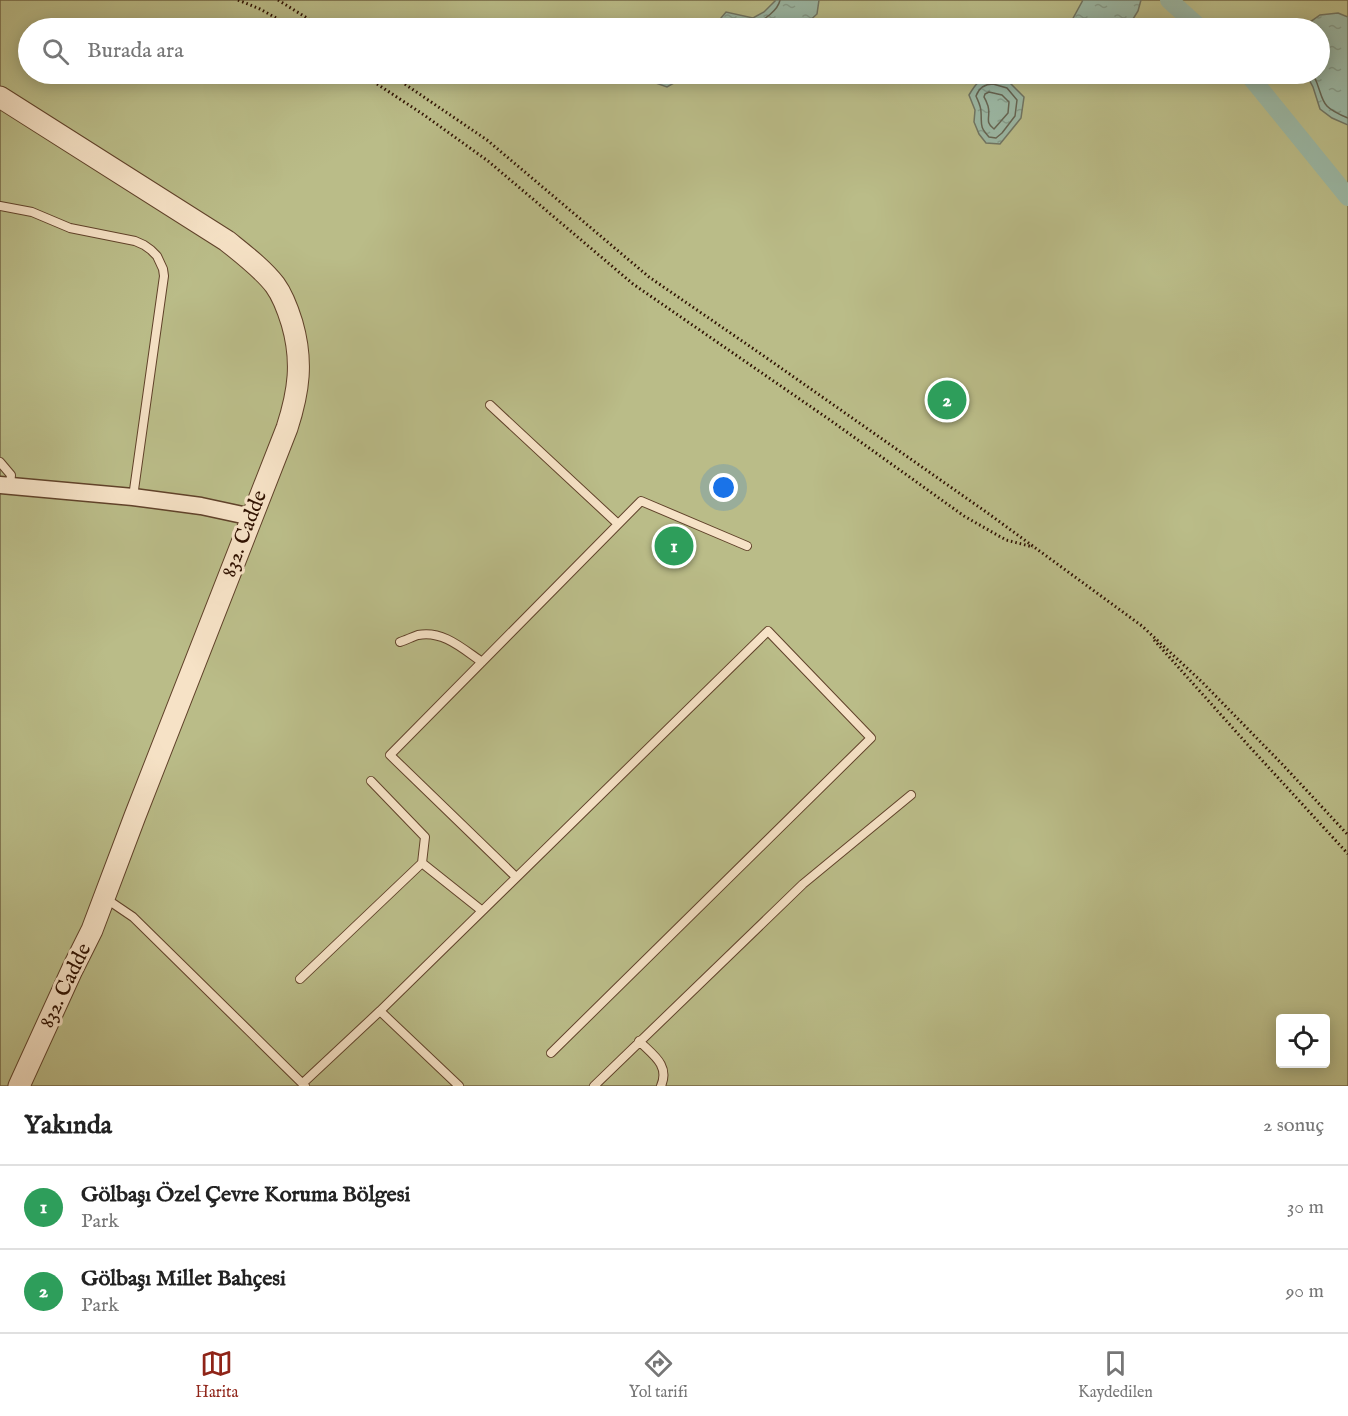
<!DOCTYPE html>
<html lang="tr">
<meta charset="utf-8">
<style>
body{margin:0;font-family:"IM FELL English",serif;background:#f2f2f2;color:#222}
.controls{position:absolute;right:18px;bottom:18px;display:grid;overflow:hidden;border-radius:6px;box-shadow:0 3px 15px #0003}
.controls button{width:54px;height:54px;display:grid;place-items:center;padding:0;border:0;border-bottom:2px solid #e0e0e0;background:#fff;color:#222;font:30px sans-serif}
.you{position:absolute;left:724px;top:488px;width:21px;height:21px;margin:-15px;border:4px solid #fff;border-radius:50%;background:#1a73e8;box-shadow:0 0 0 9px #1a73e833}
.badge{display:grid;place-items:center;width:39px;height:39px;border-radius:50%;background:#8f2418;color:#fff;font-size:20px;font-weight:700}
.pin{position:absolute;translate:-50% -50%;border:3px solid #fff;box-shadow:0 2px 6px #0006}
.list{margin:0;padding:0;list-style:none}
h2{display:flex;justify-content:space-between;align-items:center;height:78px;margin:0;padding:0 24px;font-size:26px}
h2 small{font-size:20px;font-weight:400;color:#767676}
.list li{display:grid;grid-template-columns:39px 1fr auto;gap:18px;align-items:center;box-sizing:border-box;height:84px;padding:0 24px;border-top:2px solid #e0e0e0}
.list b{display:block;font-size:22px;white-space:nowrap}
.list p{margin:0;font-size:20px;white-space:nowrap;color:#767676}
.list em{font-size:20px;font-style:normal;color:#767676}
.icon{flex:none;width:33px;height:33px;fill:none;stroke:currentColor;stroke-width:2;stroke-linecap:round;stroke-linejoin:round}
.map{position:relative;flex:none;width:1348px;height:1086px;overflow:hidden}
.search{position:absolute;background:#fff;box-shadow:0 3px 15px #0003;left:18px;right:18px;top:18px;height:66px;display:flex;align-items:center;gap:15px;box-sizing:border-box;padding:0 21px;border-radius:33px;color:#767676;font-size:22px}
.sheet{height:246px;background:#fff}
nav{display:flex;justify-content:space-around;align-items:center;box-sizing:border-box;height:84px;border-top:2px solid #e0e0e0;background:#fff;font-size:16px;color:#767676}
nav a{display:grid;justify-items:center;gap:3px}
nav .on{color:#8f2418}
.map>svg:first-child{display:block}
.park{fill:#babc88;stroke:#746644;stroke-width:1.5;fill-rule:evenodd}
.water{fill:url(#water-ripples);stroke:#707563;stroke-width:1.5}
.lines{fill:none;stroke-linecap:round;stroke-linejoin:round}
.shore{stroke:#656452;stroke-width:1.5}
.canal{stroke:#9bb8a5;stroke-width:18}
.service-casing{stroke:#60422a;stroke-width:10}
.minor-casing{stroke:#60422a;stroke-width:19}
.tertiary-casing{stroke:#60422a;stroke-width:23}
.path{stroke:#2f1100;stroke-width:3;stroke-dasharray:1.5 3;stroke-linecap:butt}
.service{stroke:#f6e2c6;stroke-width:8}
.minor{stroke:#f6e2c6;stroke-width:16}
.tertiary{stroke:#f6e2c6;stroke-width:21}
.labels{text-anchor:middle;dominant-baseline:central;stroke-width:6;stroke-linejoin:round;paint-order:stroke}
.street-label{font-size:21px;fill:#2f1100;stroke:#f6e2c6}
</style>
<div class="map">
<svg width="1348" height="1086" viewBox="0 0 1348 1086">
<defs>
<pattern id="water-ripples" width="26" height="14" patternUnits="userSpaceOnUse" patternTransform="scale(1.5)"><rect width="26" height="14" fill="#9bb8a5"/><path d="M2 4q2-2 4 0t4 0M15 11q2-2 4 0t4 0" fill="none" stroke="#869d8c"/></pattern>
</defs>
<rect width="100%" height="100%" fill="#f1d3a8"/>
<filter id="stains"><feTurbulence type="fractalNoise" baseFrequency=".00333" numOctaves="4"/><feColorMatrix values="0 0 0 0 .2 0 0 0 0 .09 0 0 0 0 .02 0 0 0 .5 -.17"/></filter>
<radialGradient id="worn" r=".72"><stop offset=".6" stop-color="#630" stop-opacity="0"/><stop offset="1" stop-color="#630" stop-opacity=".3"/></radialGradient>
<path class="park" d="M0 0H1348V1086H0ZM28 28H1320V74H28ZM1280 1018H1326V1064H1280Z"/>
<path class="water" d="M776 0H819L817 14 802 28H714L715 25 726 12 753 18 764 12Z
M1083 0H1141L1138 11 1133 19 1131 28H1073L1071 22Z
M1338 13 1348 17V125L1332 118 1320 109 1313 87 1306 74H1320V28H1306V25L1320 15Z
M630 74H677L674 83 667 87Z
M993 78 1010 83 1024 97 1021 118 1000 144 986 143 979 134 974 122 975 110 969 95C976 83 979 79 993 78Z"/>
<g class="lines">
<path class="shore" d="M721 28 729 19C736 20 747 25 754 23 764 21 778 10 780 0
M1313 74C1326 100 1316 105 1348 118
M993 84 1007 88 1017 100 1015 116 1002 133 996 138 989 137C979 126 982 125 981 112 981 106 978 101 976 96 979 88 984 84 993 84Z
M989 92 1002 95 1009 102 1008 113 994 129C984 122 991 117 988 106 987 103 986 100 984 97L985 94Z"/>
<path class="canal" d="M1169 0 1200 28
M1248 74 1348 197"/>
<g class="service-casing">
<path id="service" d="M0 206 32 212 70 228 135 241 144 245 151 250 157 256 163 269 164 276 133 497
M490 405 618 524
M0 462 11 475 10 485
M400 642C406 640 412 637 418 635 443 630 463 649 482 662
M371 781 425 837 422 863 481 910
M516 877 390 755 641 501 747 546
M105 898 133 917 305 1086
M300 979 422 863
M380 1011 459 1086
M639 1041C653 1055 670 1065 661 1086
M303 1083 380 1011 768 631 871 738 551 1053
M594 1086 803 884 911 795"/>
</g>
<g class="minor-casing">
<path id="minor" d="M0 485 133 497 201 506 252 517"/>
</g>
<g class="tertiary-casing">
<path id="tertiary" d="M0 97 227 241C243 254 263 269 275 285 283 296 288 310 292 323 303 361 299 391 287 428L135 816 92 930 72 970 19 1086"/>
</g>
<path class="path" d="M238 0 260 9 294 28
M278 0 323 28
M362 74 424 115 488 161 633 284 830 420 964 516 1006 540 1033 547
M390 74 487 140 649 277 761 354 989 514 1142 626 1202 682 1283 765 1348 835
M1154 640 1248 745 1348 854"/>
<use href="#service" class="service"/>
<use href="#minor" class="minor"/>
<use href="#tertiary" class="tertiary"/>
</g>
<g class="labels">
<g class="street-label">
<text transform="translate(245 534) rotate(-69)">832. Cadde</text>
<text transform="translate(66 986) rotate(-64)">832. Cadde</text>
</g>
</g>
<rect width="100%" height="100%" filter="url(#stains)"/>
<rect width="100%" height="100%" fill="url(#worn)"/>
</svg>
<div class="controls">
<button><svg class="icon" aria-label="locate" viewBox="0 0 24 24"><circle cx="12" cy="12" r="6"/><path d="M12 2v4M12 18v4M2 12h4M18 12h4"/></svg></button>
</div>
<div class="you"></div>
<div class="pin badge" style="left:674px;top:546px;background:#2e9e5b">1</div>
<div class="pin badge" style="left:947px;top:400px;background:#2e9e5b">2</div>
<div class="search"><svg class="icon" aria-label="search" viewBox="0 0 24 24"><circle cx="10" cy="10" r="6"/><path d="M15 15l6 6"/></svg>Burada ara</div>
</div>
<section class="sheet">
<h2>Yakında<small>2 sonuç</small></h2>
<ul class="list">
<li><span class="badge" style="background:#2e9e5b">1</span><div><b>Gölbaşı Özel Çevre Koruma Bölgesi</b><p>Park</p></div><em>30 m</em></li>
<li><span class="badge" style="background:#2e9e5b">2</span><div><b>Gölbaşı Millet Bahçesi</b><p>Park</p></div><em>90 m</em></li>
</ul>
</section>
<nav>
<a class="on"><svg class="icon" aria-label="map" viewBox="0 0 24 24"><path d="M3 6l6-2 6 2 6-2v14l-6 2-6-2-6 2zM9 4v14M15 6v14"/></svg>Harita</a>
<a><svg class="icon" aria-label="directions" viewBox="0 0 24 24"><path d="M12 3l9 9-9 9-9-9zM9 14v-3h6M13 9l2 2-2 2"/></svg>Yol tarifi</a>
<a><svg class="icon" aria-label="saved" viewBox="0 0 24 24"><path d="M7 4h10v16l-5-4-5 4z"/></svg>Kaydedilen</a>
</nav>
